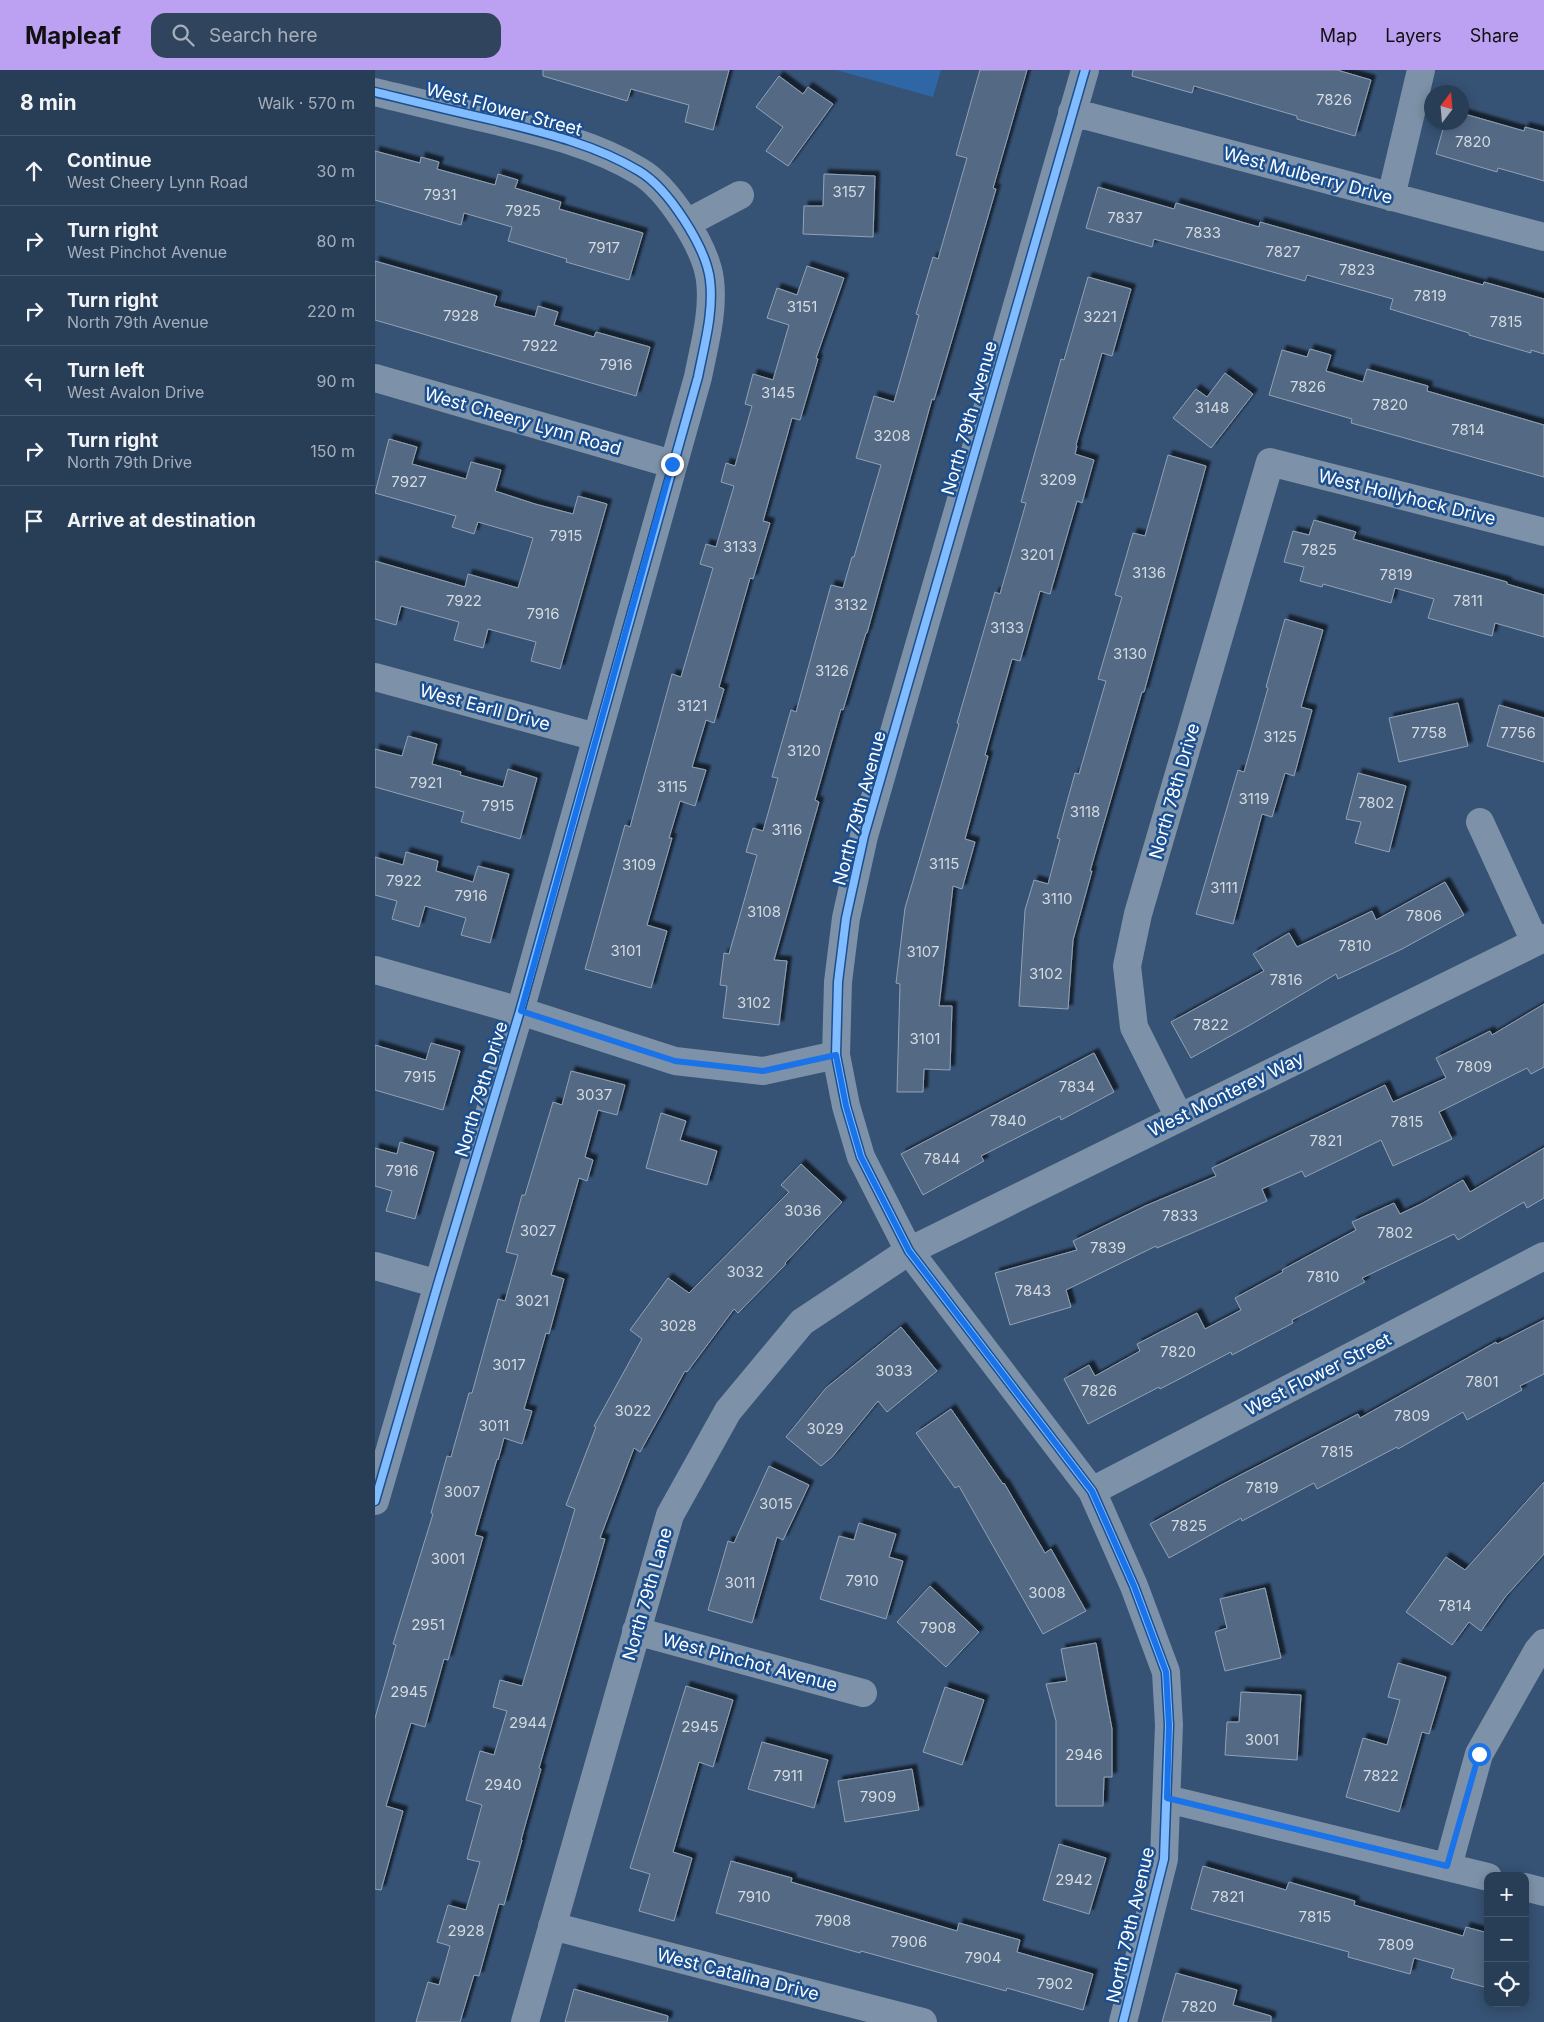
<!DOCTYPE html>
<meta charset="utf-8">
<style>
body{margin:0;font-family:Inter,sans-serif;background:#30455d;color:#f1f3f6}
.controls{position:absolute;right:15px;bottom:15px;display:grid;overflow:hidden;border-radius:10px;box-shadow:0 2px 12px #0003}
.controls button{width:45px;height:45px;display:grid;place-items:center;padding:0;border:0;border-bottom:1px solid #44576d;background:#283e57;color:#f1f3f6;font:25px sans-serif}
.compass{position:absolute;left:1049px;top:15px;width:45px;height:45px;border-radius:50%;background:#283e57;box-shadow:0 2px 12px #0003;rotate:16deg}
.stop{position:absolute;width:15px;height:15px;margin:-11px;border:4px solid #1a73e8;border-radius:50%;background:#fff}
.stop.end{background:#1a73e8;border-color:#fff;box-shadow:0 1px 5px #0008}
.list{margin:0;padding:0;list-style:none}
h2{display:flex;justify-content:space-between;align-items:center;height:65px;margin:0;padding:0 20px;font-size:21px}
h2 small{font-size:16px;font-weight:400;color:#a5aeba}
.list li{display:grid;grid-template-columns:32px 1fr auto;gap:15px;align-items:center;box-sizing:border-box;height:70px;padding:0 20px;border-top:1px solid #44576d}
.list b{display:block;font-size:19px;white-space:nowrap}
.list p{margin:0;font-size:16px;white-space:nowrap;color:#a5aeba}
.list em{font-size:16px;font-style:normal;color:#a5aeba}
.icon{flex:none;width:28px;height:28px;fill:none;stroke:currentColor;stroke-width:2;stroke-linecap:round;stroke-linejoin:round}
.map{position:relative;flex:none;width:1169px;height:1952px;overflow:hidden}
header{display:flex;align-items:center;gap:30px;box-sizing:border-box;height:70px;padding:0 25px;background:#bca0f2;color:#111}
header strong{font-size:24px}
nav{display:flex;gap:28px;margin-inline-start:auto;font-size:18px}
.search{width:350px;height:45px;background:#30455d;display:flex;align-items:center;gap:12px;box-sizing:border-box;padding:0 18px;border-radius:15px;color:#a5aeba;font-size:19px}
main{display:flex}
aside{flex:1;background:#283e57}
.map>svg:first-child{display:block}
.green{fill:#2f66a5}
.building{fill:#526984;stroke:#92a2b6;filter:url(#shadow)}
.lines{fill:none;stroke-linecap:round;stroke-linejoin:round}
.minor{stroke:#7d92a8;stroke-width:28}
.cycleway-casing{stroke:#1b4f8f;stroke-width:11}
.cycleway{stroke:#80bcff;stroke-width:8}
.route{stroke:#1a73e8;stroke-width:6}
.labels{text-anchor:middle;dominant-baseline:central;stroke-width:5;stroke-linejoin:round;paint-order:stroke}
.number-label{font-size:15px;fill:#d4dae0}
.street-label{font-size:18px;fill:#fff;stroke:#1b4f8f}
</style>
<header>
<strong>Mapleaf</strong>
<div class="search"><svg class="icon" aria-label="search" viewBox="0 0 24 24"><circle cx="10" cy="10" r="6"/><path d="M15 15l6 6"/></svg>Search here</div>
<nav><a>Map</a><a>Layers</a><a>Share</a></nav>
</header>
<main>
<aside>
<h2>8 min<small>Walk · 570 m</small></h2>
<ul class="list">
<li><svg class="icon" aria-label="ahead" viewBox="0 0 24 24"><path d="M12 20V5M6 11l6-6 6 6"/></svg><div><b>Continue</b><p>West Cheery Lynn Road</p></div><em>30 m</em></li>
<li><svg class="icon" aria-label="right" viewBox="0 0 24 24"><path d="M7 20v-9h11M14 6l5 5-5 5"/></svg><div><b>Turn right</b><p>West Pinchot Avenue</p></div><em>80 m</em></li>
<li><svg class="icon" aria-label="right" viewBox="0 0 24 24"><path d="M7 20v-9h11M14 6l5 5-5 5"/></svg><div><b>Turn right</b><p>North 79th Avenue</p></div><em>220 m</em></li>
<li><svg class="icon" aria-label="left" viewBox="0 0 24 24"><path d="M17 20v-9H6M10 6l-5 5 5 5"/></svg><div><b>Turn left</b><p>West Avalon Drive</p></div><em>90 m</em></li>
<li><svg class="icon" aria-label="right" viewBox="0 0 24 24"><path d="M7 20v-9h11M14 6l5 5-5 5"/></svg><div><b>Turn right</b><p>North 79th Drive</p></div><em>150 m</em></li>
<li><svg class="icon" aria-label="arrive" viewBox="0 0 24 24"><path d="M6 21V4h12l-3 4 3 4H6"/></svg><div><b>Arrive at destination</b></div></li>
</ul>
</aside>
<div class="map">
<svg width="1169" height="1952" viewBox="0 0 1169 1952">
<defs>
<filter id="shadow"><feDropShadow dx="4.5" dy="-4.5" stdDeviation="1" flood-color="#0009"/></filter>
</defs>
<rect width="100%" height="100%" fill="#365274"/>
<path class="green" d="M461 0H566L558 27Z"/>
<path class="building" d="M168 0H354L338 60 310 52 314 35 256 19 252 31 168 6Z
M605 0H652L618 118 621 119 581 256 559 330 557 329 492 563H491L468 640 466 639 440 730 444 732 399 890 412 891 404 955 348 948 352 916 345 915 349 883 354 884 382 785 371 782 378 758 388 761 403 708 397 707 416 640 421 642 456 515 468 518 477 487H479L506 395 481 388 499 326 519 332 544 245 541 244 558 187 563 189 592 88 581 85Z
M758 0H962L996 10 980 66 922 49V46L819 16 817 23 757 6Z
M404 6 428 24 433 17 458 34 413 96 391 81 408 57 381 37Z
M1086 43 1149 61 1150 57 1169 62V111L1123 98 1122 102 1061 84 1070 52H1086Z
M0 81 45 93 46 87 64 92 62 99 120 115 123 104 143 110 140 118 186 132 184 139 268 163 254 210 191 192 192 189 133 171 137 157 89 143 86 155 0 130Z
M449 104 500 106 498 167 428 164 429 136H448Z
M723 117 799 139 801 133 884 157 885 152 1108 215 1109 212 1169 229V284L1156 280V283L1094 265V263L1015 239 1018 229 932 205 930 211 779 169 777 177 711 158Z
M0 191 122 226 119 236 160 247 163 236 183 242 179 255 219 267 221 262 275 277 261 326 0 250Z
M432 196 469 208 441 288 443 289 425 350 417 348 388 451 395 453 378 509 375 508 344 617 349 619 339 653 331 650 317 697 331 700 320 736 305 731 294 768H297L272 855 292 861 276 918 210 899 250 755 255 757 297 604 306 607 338 498 325 494 331 474 341 477 359 416 346 412 351 393 360 396 377 336 370 334 378 304 398 310 414 255 392 248 402 218 422 225Z
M713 207 756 219 737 286 727 283 701 375 702 376 700 384 719 390 707 433 702 431 675 524 665 521 645 591 637 589 610 685 613 686 590 769 600 772 587 819 578 816 564 936H577L575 1000 549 999 548 1022H522L525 914 521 913 530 838 584 654 582 653 620 522 625 524 651 433 646 432 686 289 689 290Z
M935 279 956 285 951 301 988 312 992 299 1053 316 1052 321 1169 355V407L976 353 977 349 894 325 907 280 932 287Z
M850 303 878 324 836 378 798 348 821 319 832 327Z
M14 369 42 377 37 394 91 409 96 392 126 400 120 421 160 434 198 444 203 426 232 434 185 599 156 591 161 572 113 559 108 578 79 570 84 552 26 536 21 555 0 549V491L90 517 93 504 143 518 158 468 103 452 99 464 77 457 81 446 0 423Z
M793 385 831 396 769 622H767L715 801H717L698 870 693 939 644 936 650 840 659 810 673 814 685 769 682 768 700 703 704 704 731 611 723 609 747 527 740 525 758 463 770 466Z
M939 450 981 462 978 469 1132 512V514L1169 525V567L1120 553 1117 566 1053 548 1059 529 1020 518 1016 533 948 514 947 517 925 511 929 497 909 492 918 461 934 465Z
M910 549 948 560 926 637 937 640 919 706 910 703 897 747 887 744 858 854 821 844 863 700 869 702 893 618 891 617Z
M1083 633 1093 676 1024 692 1014 648Z
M1124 635 1169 648V692L1112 676Z
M33 666 62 674 57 694 86 702 85 705 128 717 133 699 162 708 145 769 86 752 89 742 0 717V679L27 686Z
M983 703 1031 716 1014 782 980 773 986 752 971 749Z
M31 782 63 791 61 801 98 812 103 796 134 804 115 873 86 865 91 848 50 836 44 857 17 849 22 831 0 825V787L28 795Z
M1070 812 1089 845 1027 879 963 909 961 904 875 955 816 988 796 952 889 901 878 884 914 863 922 877 997 841 1001 850Z
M1169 934V997L1156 1004 1152 998 1064 1042 1077 1069 1018 1096 1006 1070 930 1107 927 1101 887 1119 892 1131 782 1178 781 1176 691 1220 696 1237 635 1255 620 1203 702 1180 698 1171 770 1136 841 1106 837 1098 1010 1015 1018 1032 1071 1008 1061 988 1115 961 1117 965Z
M56 973 85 981 68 1040 0 1020V975L51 990Z
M719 983 739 1022 686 1050 685 1046 606 1086 609 1091 548 1125 526 1084Z
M196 1001 250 1015 242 1045 223 1040 210 1087 218 1090 212 1111 204 1108 176 1205 189 1209 174 1264 171 1263 149 1339 157 1341 147 1374 129 1368 123 1390 122 1389 100 1465 108 1467 73 1590 69 1589 50 1657 36 1653 11 1736 28 1741 6 1820 0 1819V1648L21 1575 18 1574 58 1444 56 1443 72 1386 76 1387 94 1323H97L123 1229 130 1231 143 1185 131 1182 147 1125H150L178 1032 187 1035Z
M286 1043 311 1051 305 1070 342 1081 332 1115 271 1098Z
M25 1072 59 1082 40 1149 11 1141 17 1121 0 1116V1078L22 1084Z
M1169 1078V1128L1152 1138 1149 1132 1083 1170 1079 1164 987 1208 990 1212 917 1250 918 1253 857 1285 856 1282 785 1319 784 1317 713 1354 689 1309 714 1295 720 1306 765 1281 762 1274 822 1243 830 1259 866 1240 860 1228 908 1202 907 1200 981 1160 977 1152 1019 1133 1025 1144 1046 1134 1088 1110 1095 1122Z
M426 1094 467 1132 410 1193 411 1194 363 1243 359 1239 312 1302 310 1301 265 1382 259 1378 225 1468 230 1469 164 1698 166 1699 146 1770H147L129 1835 124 1834 104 1906 99 1905 85 1952H41L53 1912 64 1915 75 1876 62 1872 73 1835 91 1840 105 1792 92 1789 107 1735 91 1730 105 1681 119 1685 132 1641 118 1637 125 1610 147 1616 200 1439 191 1435 221 1357 219 1356 267 1269 255 1260 293 1208 314 1223 414 1122 406 1115Z
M1169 1250V1304L1145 1316 1147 1320 1092 1350 1088 1342 1023 1379 1022 1377 942 1419 939 1413 867 1451 866 1448 794 1488 775 1454 848 1414 983 1344 985 1348 1121 1272 1122 1274Z
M526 1257 562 1301 512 1342 503 1331 457 1387 446 1396 411 1367 451 1318Z
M576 1339 628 1414 629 1413 670 1483 676 1479 711 1541 668 1564 584 1416 580 1418 541 1363Z
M394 1396 434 1415 408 1470 402 1467 377 1553 333 1540 353 1471 359 1473Z
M1169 1412V1484L1131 1526 1106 1561 1094 1552 1077 1575 1031 1542 1071 1487 1090 1500Z
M484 1453 521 1464 514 1487 528 1491 511 1549 445 1529 464 1466 479 1470Z
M555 1516 604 1562 571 1597 522 1552Z
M890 1518 906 1588 850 1601 840 1562 852 1558 845 1529Z
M721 1573 737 1659V1707H729L728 1736H681V1651L671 1614 692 1611 686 1579Z
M1023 1593 1071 1607 1054 1664 1047 1662 1024 1742 971 1727 988 1668 1012 1675 1025 1630 1013 1627Z
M311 1616 358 1630 338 1697 324 1692 298 1782 317 1788 299 1851 264 1841 275 1804 255 1798Z
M570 1617 609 1630 587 1695 548 1682Z
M866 1622 926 1625 922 1690 850 1685 852 1652H864Z
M387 1672 453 1690 439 1738 373 1719Z
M537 1699 544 1740 470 1752 463 1711Z
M684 1774 731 1788 714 1844 668 1830Z
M356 1791 417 1808 416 1812 582 1861 584 1853 645 1870 642 1882 718 1904 708 1940 632 1918 631 1921 486 1881 485 1883 341 1843Z
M828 1796 911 1820 914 1812 980 1831 979 1835 1088 1866 1091 1857 1113 1863V1918L1076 1908 1079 1899 1039 1888 1035 1904 973 1887 974 1882 816 1839Z
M801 1903 862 1920 858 1935 896 1946V1952H787Z
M199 1919 293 1946 292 1952H190Z"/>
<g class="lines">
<path class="minor" d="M710 0 489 766 471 848 463 912 461 985 471 1036 486 1087 534 1181 717 1421 759 1516 791 1602 794 1655 789 1789 748 1952
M0 22C41 32 81 42 122 51 171 63 221 75 264 101 293 118 331 177 335 210 339 242 329 276 323 307L145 941 63 1214 0 1431
M697 42 1169 167
M1016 127 1046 0
M312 153 365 125
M0 308 297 394
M0 607 221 667
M1105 752 1160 872
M0 900 145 941 300 991 388 1001 461 985
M804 1047 759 957 752 896 763 844 895 392 1169 462
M0 1196 63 1214
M717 1421 1169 1186
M261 1561 488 1623
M792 1729 1113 1807
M1073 1796 1104 1684 1163 1580 1169 1573
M1150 1817 1169 1822
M177 1856 548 1952
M150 1952 295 1445 353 1341 427 1252 534 1181 1169 868"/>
<g class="cycleway-casing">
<path id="cycleway" d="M710 0 489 766 471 848 463 912 461 985 471 1036 486 1087 534 1181 717 1421 759 1516 791 1602 794 1655 789 1789 748 1952
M0 22C41 32 81 42 122 51 171 63 221 75 264 101 293 118 331 177 335 210 339 242 329 276 323 307L145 941 63 1214 0 1431"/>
</g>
<use href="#cycleway" class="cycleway"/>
</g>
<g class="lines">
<path class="route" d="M297 394 146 941 300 991 388 1001 461 985 471 1036 486 1087 534 1181 717 1421 759 1516 791 1602 794 1655 792 1728 1072 1796 1104 1684"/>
</g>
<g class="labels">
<g class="number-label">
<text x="959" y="29">7826</text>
<text x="1098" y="71">7820</text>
<text x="474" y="121">3157</text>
<text x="65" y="124">7931</text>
<text x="148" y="140">7925</text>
<text x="750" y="147">7837</text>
<text x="828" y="162">7833</text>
<text x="229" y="177">7917</text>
<text x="908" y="181">7827</text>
<text x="982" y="199">7823</text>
<text x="1055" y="225">7819</text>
<text x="427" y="236">3151</text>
<text x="86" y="245">7928</text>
<text x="725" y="246">3221</text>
<text x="1131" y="251">7815</text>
<text x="165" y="275">7922</text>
<text x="241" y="294">7916</text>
<text x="933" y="316">7826</text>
<text x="403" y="322">3145</text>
<text x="1015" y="334">7820</text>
<text x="837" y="337">3148</text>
<text x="1093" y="359">7814</text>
<text x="517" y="365">3208</text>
<text x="683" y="409">3209</text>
<text x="34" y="411">7927</text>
<text x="191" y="465">7915</text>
<text x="365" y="476">3133</text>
<text x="944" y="479">7825</text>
<text x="662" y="484">3201</text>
<text x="774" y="502">3136</text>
<text x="1021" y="504">7819</text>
<text x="89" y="530">7922</text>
<text x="1093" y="530">7811</text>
<text x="476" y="534">3132</text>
<text x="168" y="543">7916</text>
<text x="632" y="557">3133</text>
<text x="755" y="583">3130</text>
<text x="457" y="600">3126</text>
<text x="317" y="635">3121</text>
<text x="1054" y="662">7758</text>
<text x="1143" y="662">7756</text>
<text x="905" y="666">3125</text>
<text x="429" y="680">3120</text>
<text x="51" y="712">7921</text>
<text x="297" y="716">3115</text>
<text x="879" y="728">3119</text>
<text x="1001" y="732">7802</text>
<text x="123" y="735">7915</text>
<text x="710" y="741">3118</text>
<text x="412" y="759">3116</text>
<text x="569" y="793">3115</text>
<text x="264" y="794">3109</text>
<text x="29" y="810">7922</text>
<text x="849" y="817">3111</text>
<text x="96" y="825">7916</text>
<text x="682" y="828">3110</text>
<text x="389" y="841">3108</text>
<text x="1049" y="845">7806</text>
<text x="980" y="875">7810</text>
<text x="251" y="880">3101</text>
<text x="548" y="881">3107</text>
<text x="671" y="903">3102</text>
<text x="911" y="909">7816</text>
<text x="379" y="932">3102</text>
<text x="836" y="954">7822</text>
<text x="550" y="968">3101</text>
<text x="1099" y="996">7809</text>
<text x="45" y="1006">7915</text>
<text x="702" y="1016">7834</text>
<text x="219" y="1024">3037</text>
<text x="633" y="1050">7840</text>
<text x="1032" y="1051">7815</text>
<text x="951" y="1070">7821</text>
<text x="567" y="1088">7844</text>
<text x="27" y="1100">7916</text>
<text x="428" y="1140">3036</text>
<text x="805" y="1145">7833</text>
<text x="163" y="1160">3027</text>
<text x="1020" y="1162">7802</text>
<text x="733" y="1177">7839</text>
<text x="370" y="1201">3032</text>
<text x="948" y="1206">7810</text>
<text x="658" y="1220">7843</text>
<text x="157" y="1230">3021</text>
<text x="303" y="1255">3028</text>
<text x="803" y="1281">7820</text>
<text x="134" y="1294">3017</text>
<text x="519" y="1300">3033</text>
<text x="1107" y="1311">7801</text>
<text x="724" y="1320">7826</text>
<text x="258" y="1340">3022</text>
<text x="1037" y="1345">7809</text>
<text x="119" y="1355">3011</text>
<text x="450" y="1358">3029</text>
<text x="962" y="1381">7815</text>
<text x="887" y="1417">7819</text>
<text x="87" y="1421">3007</text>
<text x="401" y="1433">3015</text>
<text x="814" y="1455">7825</text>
<text x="73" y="1488">3001</text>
<text x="487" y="1510">7910</text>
<text x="365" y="1512">3011</text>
<text x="672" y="1522">3008</text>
<text x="1080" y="1535">7814</text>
<text x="53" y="1554">2951</text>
<text x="563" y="1557">7908</text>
<text x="34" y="1621">2945</text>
<text x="153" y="1652">2944</text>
<text x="325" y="1656">2945</text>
<text x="887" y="1669">3001</text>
<text x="709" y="1684">2946</text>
<text x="413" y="1705">7911</text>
<text x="1006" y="1705">7822</text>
<text x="128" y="1714">2940</text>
<text x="503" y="1726">7909</text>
<text x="699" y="1809">2942</text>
<text x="379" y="1826">7910</text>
<text x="853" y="1826">7821</text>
<text x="940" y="1846">7815</text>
<text x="458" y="1850">7908</text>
<text x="91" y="1860">2928</text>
<text x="534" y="1871">7906</text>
<text x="1021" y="1874">7809</text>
<text x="608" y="1887">7904</text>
<text x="680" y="1913">7902</text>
<text x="824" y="1936">7820</text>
</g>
<g class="street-label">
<text transform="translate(129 39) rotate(15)">West Flower Street</text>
<text transform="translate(933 105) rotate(15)">West Mulberry Drive</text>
<text transform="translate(594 348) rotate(-74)">North 79th Avenue</text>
<text transform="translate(148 351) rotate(16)">West Cheery Lynn Road</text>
<text transform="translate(1032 427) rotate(14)">West Hollyhock Drive</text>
<text transform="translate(110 637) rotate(15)">West Earll Drive</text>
<text transform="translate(799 721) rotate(-74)">North 78th Drive</text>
<text transform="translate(484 738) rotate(-75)">North 79th Avenue</text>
<text transform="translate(106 1019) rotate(-73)">North 79th Drive</text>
<text transform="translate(851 1024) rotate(-26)">West Monterey Way</text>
<text transform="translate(943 1304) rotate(-27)">West Flower Street</text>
<text transform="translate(272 1524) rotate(-74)">North 79th Lane</text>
<text transform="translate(375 1592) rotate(15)">West Pinchot Avenue</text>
<text transform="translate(755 1855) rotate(-77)">North 79th Avenue</text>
<text transform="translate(363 1904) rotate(14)">West Catalina Drive</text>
</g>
</g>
</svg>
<div class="controls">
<button>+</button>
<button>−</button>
<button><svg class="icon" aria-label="locate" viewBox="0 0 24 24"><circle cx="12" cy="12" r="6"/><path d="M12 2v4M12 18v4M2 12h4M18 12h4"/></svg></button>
</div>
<svg class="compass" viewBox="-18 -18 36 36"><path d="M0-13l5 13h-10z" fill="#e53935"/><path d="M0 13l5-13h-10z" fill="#a5aeba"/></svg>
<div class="stop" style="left:1104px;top:1684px"></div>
<div class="stop end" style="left:297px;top:394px"></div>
</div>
</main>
